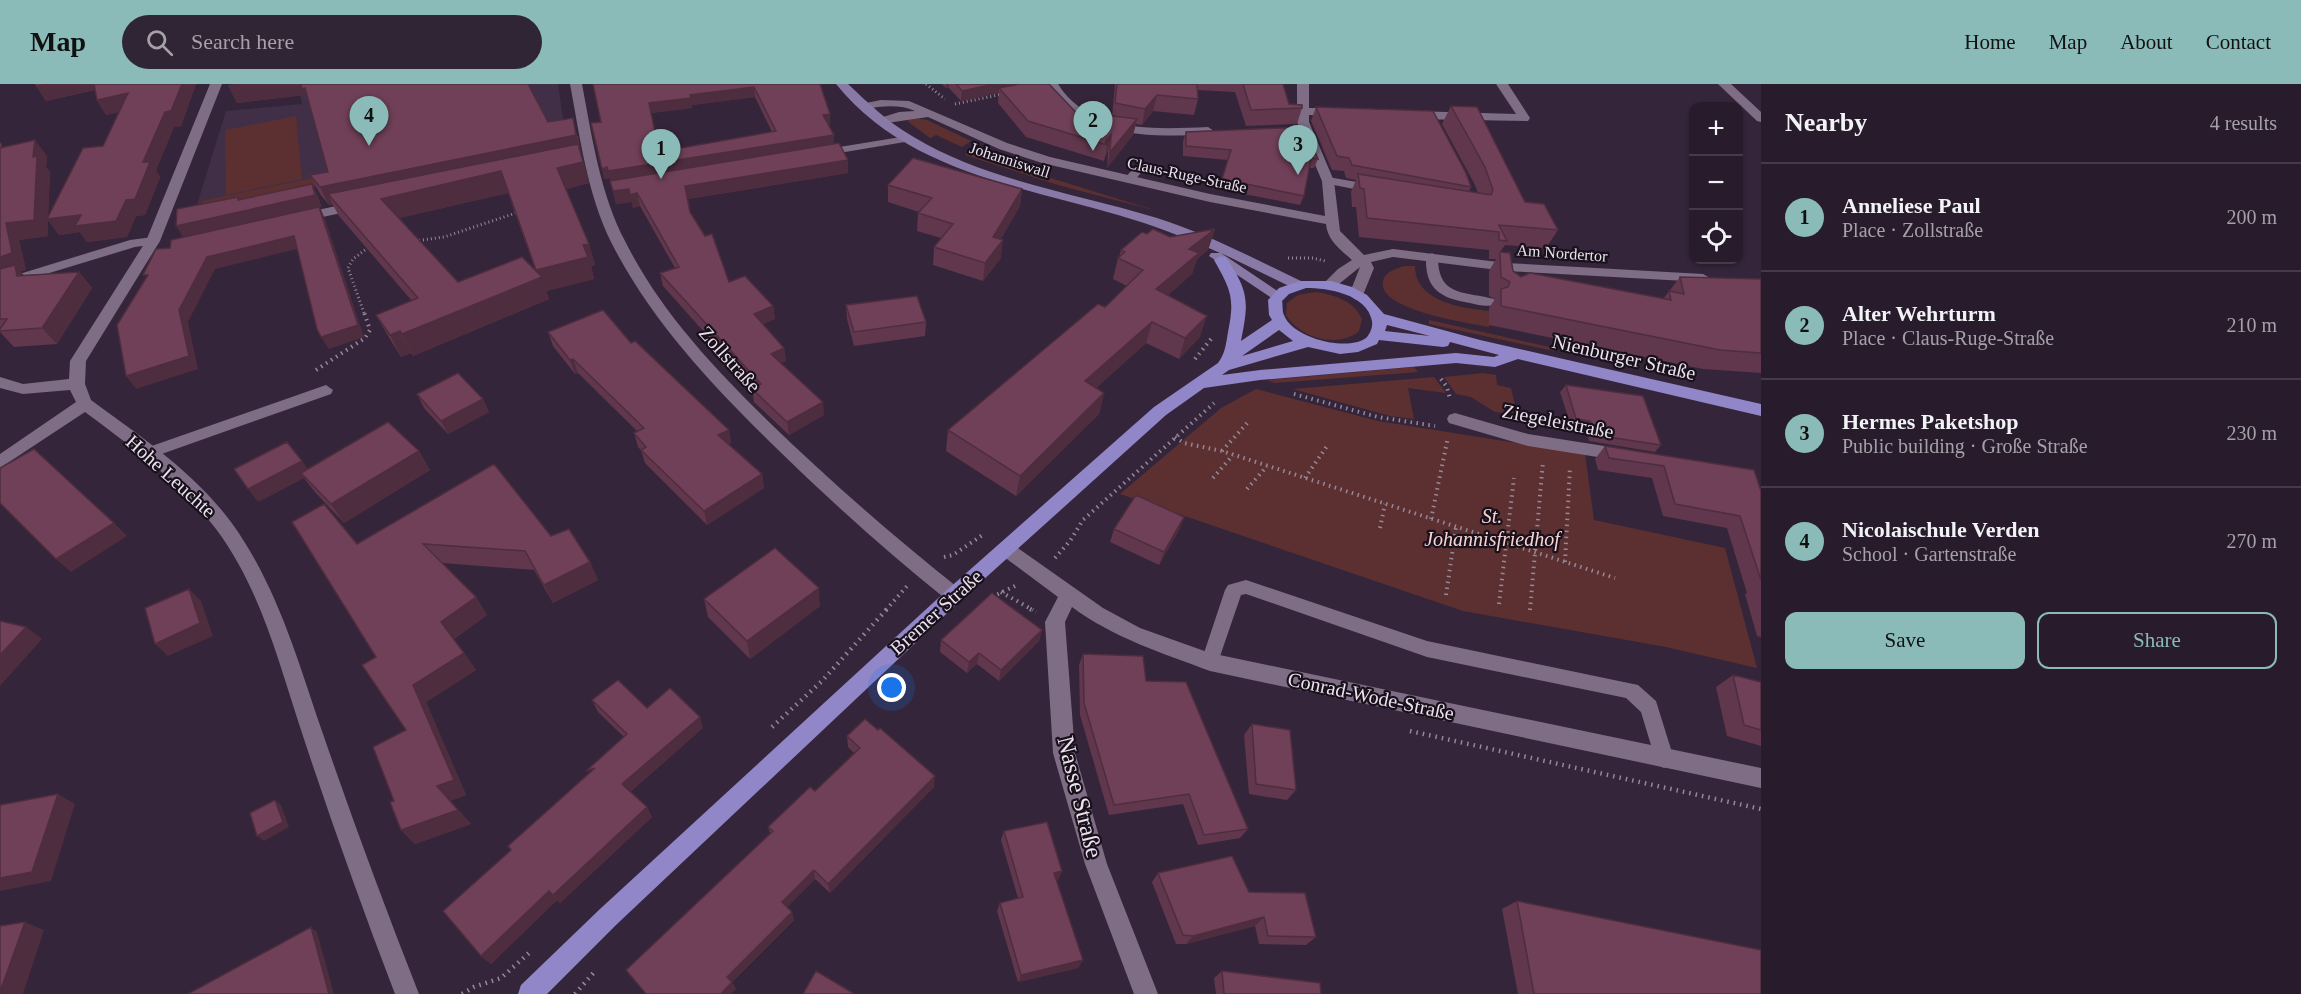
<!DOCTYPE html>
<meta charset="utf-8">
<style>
body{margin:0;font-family:Georgia,serif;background:#302534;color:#f1f3f6}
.controls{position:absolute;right:18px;top:18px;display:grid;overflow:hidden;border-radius:12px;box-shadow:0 2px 4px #0004}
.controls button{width:54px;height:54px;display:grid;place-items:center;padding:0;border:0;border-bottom:2px solid #443a48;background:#281c2c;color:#f1f3f6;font:30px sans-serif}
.you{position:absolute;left:892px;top:604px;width:21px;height:21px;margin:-15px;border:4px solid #fff;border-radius:50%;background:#1a73e8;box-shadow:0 0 0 9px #1a73e833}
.badge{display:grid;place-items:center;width:39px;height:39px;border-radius:50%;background:#8bbbb9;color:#111;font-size:20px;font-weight:700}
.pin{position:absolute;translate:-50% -50px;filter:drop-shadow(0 2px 3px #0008)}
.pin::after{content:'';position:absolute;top:32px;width:21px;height:18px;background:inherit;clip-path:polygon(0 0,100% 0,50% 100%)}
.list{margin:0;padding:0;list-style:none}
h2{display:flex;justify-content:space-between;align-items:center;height:78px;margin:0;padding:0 24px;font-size:26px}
h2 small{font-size:20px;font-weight:400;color:#a5a1a9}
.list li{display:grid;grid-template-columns:39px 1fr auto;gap:18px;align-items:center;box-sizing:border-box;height:108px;padding:0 24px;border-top:2px solid #443a48}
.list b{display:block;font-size:22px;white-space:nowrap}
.list p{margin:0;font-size:20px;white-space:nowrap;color:#a5a1a9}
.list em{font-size:20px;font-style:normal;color:#a5a1a9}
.actions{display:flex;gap:12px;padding:18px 24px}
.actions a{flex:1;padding:14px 0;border:2px solid #8bbbb9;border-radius:12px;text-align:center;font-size:21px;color:#8bbbb9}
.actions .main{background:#8bbbb9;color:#111}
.icon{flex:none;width:33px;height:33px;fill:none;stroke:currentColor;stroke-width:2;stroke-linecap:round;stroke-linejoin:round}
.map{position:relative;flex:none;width:1761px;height:910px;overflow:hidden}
header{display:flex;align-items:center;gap:36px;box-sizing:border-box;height:84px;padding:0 30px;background:#8bbbb9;color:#111}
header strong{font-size:28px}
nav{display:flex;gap:33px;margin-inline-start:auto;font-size:21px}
.search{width:420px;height:54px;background:#302534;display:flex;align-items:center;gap:15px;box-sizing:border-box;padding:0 21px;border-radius:33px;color:#a5a1a9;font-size:22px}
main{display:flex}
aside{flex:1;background:#281c2c}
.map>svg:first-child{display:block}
.built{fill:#412f48}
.green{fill:#5c3030}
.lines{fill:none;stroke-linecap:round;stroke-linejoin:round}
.path-far2{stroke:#95889a;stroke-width:3;stroke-dasharray:1 3;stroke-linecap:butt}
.path-far1{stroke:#95889a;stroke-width:4;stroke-dasharray:1.5 4.5;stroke-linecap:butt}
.path{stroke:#95889a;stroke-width:4.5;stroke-dasharray:1.5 5;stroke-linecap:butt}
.lane{fill:#7f6d85;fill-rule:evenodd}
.street{fill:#7f6d85;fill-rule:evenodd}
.secondary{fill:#8879a6;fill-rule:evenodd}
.primary{fill:#9086c8;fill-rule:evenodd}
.wall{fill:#60374c;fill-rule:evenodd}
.shaded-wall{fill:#4e2d3e}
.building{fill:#704058;stroke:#4e2d3e;stroke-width:1.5;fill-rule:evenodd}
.labels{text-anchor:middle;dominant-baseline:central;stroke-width:4.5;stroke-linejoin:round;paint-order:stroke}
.far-street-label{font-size:16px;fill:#eae0ee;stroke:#18111b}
.street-label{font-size:20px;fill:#eae0ee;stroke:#18111b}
.park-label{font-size:20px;font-style:italic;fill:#f9d4d2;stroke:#18111b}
.near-street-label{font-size:24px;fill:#eae0ee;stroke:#18111b}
</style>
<header>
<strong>Map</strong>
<div class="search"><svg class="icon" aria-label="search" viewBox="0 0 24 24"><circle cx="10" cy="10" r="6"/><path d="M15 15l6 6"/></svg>Search here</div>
<nav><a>Home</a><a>Map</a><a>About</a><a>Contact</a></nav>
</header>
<main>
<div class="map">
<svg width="1761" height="910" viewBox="0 0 1761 910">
<rect width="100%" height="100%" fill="#35253a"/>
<path class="built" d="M298 0H558L566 54 195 127 226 27 302 20Z"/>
<path class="green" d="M296 32 302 95 226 111 225 46Z
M914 34 927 36 971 57 962 63 936 51 930 54 907 37Z
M970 66 1009 81 1157 127 1058 101 965 71Z
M380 80 383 87 201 125 202 117Z
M1404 182H1415C1415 218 1462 224 1489 227V243C1469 239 1378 226 1383 198 1384 188 1396 185 1404 182Z
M1316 208C1335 211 1354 217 1362 235L1359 247C1338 265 1300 254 1286 231L1287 219 1298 211Z
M1429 236 1554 264V267L1429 240Z
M1414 283 1418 288 1274 299 1268 296Z
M1483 289 1496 291 1497 301 1511 304 1517 330 1495 328 1471 313 1456 310 1444 293Z
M1434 293 1446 309 1408 304 1414 335 1390 332 1293 305Z
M1256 305 1378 337 1585 370 1594 436 1725 464 1757 584 1666 563 1463 527 1120 410 1221 324Z"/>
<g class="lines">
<path class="path-far2" d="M926 0 945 15
M955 20 1003 10
M415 157 444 153 519 128
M1288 174H1313L1325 177
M364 229 348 184 353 175 369 163"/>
<path class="path-far1" d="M1195 275 1211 255
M316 286 365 254 370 246 364 228
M1441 295 1447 303 1450 315
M1294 310 1378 333 1435 342
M1175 353 1184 359 1222 367 1615 494
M1222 367 1248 338
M1213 394 1233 371
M1305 394 1327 362
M1247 405 1267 382
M1431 435 1448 353
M1380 444 1385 420
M944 473 953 471 984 450
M1055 474 1070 457 1083 436 1214 319
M1565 478 1570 383
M1001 508 1033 526
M1446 511 1456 443
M992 513 1017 501
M1499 520 1514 394
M886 526 908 501
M1530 526 1543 377"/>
<path class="path" d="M1030 525 1036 528
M772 643 822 597 887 525
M1410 647 1761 725
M462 910 474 903 501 894 529 869
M575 910 596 886"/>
<path class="lane" d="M907 52 911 53V57L821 72 815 69 821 66Z
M1142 78 1146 79V83L1133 98H1125V94L1138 79Z
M1328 93 1374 101 1380 105 1374 109 1324 99 1322 97Z
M153 153 157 154 159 157 157 160 135 163 0 204V196L130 156Z
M1432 169 1438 173C1438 213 1464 207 1494 215L1496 218 1494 221C1486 223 1478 221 1470 219 1440 214 1425 205 1426 173Z
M326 301 333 306 331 310 156 372H146L143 368 146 364Z
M1246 496 1427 557 1638 601 1656 617 1674 675 1671 681 1664 684 1657 681 1641 628 1626 614 1427 573 1246 510 1241 511 1216 584 1210 586 1204 584 1201 578 1225 506 1228 501Z"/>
<path class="street" d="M210 0H222L160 157 86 277 85 300 91 316C140 352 194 388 231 438 277 501 298 577 323 650 353 737 385 824 419 910H395C362 824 331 737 302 649 279 580 261 505 216 445 180 398 132 363 85 328L0 384V370L76 318 70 306 23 310 0 304V293L23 300 69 295 70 277 146 157Z
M570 0H582C592 53 600 109 625 157 660 227 714 284 769 338 830 397 894 453 961 506L963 511 961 516 954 519 947 516C886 467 828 415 771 359 710 299 650 235 611 158 587 109 580 53 570 0Z
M1046 0H1058C1089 50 1156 45 1208 43L1214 47 1208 51C1149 52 1081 56 1046 0Z
M1297 0H1309V24H1338L1344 28 1338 32 1309 31V38L1334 97 1340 147 1364 171 1393 165 1506 179 1703 190 1710 194 1703 198 1506 187 1393 173 1371 178 1374 184 1363 211 1356 216 1349 211 1360 183 1334 204H1324L1322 201 1338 185 1352 176C1341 166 1327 156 1326 140L1210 118 1042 79 999 65 928 33 880 40V34L899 28 915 27C900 20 882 22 865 25L859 22 861 20 881 16 909 17 1007 59 1050 73 1210 110 1325 132 1322 97 1297 38Z
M1496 0H1508L1530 34 1528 37 1413 35 1407 31 1413 27 1516 30Z
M1718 0H1731L1761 28V38L1757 37Z
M360 117 367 121 365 124 299 138 292 134 294 131Z
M1455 329 1528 350 1623 365 1629 367 1631 371 1629 375 1623 377 1528 362 1449 339 1447 335 1449 331Z
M1006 458 1012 460 1103 524 1140 544 1210 569 1761 684V704L1210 587C1162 569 1114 554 1072 523L1065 538 1075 669 1107 780 1158 910H1134L1085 780 1053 669 1045 538 1058 513 1000 470 997 465 1000 460Z"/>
<path class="secondary" d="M836 0H848C868 19 888 38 912 52 986 97 1075 109 1157 134 1208 150 1255 175 1303 198L1305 201 1303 204H1293L1221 169 1285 212 1283 215H1273L1209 172 1211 169H1220C1187 154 1153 141 1118 131 1020 103 904 85 836 0Z"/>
<path class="primary" d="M1221 172 1226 173C1249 208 1249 217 1241 257L1272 236 1269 231 1268 216 1279 204 1300 197H1331L1352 203 1367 211 1384 230 1480 256 1761 320V332L1518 275 1495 283 1456 279 1260 296 1204 304 1166 331 961 516 616 841 547 910H518L521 901 600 825 947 506 1154 323 1218 279C1225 270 1226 260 1228 248 1235 214 1231 206 1214 176ZM1306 204C1328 204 1367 210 1372 237 1373 243 1370 250 1366 254 1347 268 1292 254 1284 231 1282 227 1283 221 1282 217L1289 210ZM1387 241 1430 252 1385 247ZM1279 246 1293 257 1242 272ZM1379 256 1443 263 1448 262 1450 258 1499 271 1494 273 1456 269 1260 286 1222 291 1229 286 1308 263 1340 270 1358 268 1377 260Z"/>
</g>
<path class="wall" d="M35 0H196L181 42 174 43 156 86 160 93 145 131 136 132 127 153 87 158 80 148 59 151 48 136V152L19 156 26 186 20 187 24 191 79 188 92 204 57 260 14 263 0 248V58L2 61 1 64 47 72 46 83 50 88 48 133 103 62 119 28 106 31 97 16 95 6 46 17Z
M593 0H820L830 41H828L834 59 848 89 688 115 690 128 729 198 773 222 775 235 763 240 784 264 786 277 781 279 824 331 789 351 754 318 752 305 754 304 663 202 660 189 675 184 640 122 633 124 632 118 616 120 610 94 604 95 601 38ZM755 13 772 48 659 68 651 29 692 24V21Z
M942 0H1013V1L1087 40 1112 32 1115 0H1283L1289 20 1302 24 1297 40 1246 42 1235 8 1197 6 1198 15 1194 31 1153 27 1142 41 1136 40 1133 51 1107 84 1108 67 1106 70 1104 77 1026 53 998 19 999 9 961 17 949 4H946Z
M228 1 548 38 578 52 581 69 589 99 566 105 589 160 595 181 591 182 594 195 546 207 549 215 413 272 411 269 401 273 388 252 376 231 412 217 339 132 333 121H329L320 110 310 91 328 88 309 20 305 11 237 19ZM508 109 536 188 458 198 399 134Z
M1451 22 1525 118 1558 146 1546 164 1505 161 1500 168 1513 187 1521 193 1663 215 1680 193 1761 195V289L1703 285 1489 241V224L1495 215 1489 212V187L1496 175H1489V166L1359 153 1356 123H1352L1351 108 1356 96 1346 94 1344 87 1332 86 1311 37 1316 23 1471 103 1469 107 1478 109 1475 101 1442 40Z
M1186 48 1318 75 1314 84H1309L1304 112 1300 121 1219 105 1228 76 1183 72V57Z
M888 101 1022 105 1020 122 1000 156 1001 174 983 197 933 181 934 163 941 154 917 147 918 129 919 128 888 118Z
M1215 145 1208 166 1197 175 1192 190 1168 211 1200 253 1179 275 1146 259 1096 304 1104 309 1099 330 1016 412 946 367 948 346 1105 223 1127 202 1113 195 1118 174 1119 173 1121 166 1147 150 1170 153Z
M846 221 926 238 925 252 854 262 847 235Z
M548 248 631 259 729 346 731 359 729 360 762 390 764 404 707 441 645 379 641 366 638 363 634 349 637 347 578 289 575 290 553 262Z
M1566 301 1661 361 1655 368 1589 357 1585 344 1571 342 1560 308Z
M417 310 483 315 489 328 448 350 424 324Z
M1605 362 1761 407V553L1757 552 1745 510 1747 509 1727 444 1663 432 1652 394 1598 386 1595 375Z
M419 367 430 386 344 439 315 408 304 394 258 418 307 385Z
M1184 433 1179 446 1159 481 1110 458 1114 445Z
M551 452 590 478 598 496 553 519 534 486 442 479 476 513 487 531 454 555 476 586 426 618 466 711 450 717 471 740 415 760 401 746 394 717 406 646 376 573 357 460Z
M704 515 820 522 750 575 708 533Z
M1042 546 1039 557 999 597 977 580 967 589 940 568 941 556Z
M1083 570 1146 597 1248 745 1240 754 1198 761 1183 720 1109 731 1080 631 1079 581Z
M1733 591 1761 598V662L1727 652 1716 603Z
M592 616 647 624 703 644 630 708 647 723 652 733 560 819 557 816 491 880 481 872 511 766 588 691 624 653 598 628Z
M1252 640 1296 706 1287 716 1249 710 1244 651Z
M847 652 934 703 830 809 815 795 787 823 794 836 732 898 736 905 646 910 770 750 768 743 815 707 854 669 848 663Z
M1004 747 1062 787 1058 796H1056L1083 876 1078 884 1018 898 997 827 1000 819 1018 814 1001 756Z
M1158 789 1249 808 1316 853 1306 861 1259 860 1255 842 1186 860H1176L1152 798Z
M1517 817 1761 910H1518L1502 825Z
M1222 887 1321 910H1216L1214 894Z"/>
<path class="shaded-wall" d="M43 0H99L102 4 46 17 36 2Z
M182 0H196L181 42 174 43 156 86 160 93 145 131 136 132 127 153 87 158 80 148 59 151 48 136V152L19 156 26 186 20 187 29 198 0 194V173L6 139 33 73 35 56 47 72 46 83 50 88 48 135 143 78 165 28Z
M236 0H302L305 4 311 23 305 11 237 19 228 1Z
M946 0H949V4H946Z
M994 0H1013V6L999 4V9L961 17 962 7Z
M754 3 755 13 692 21V24L651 29 649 19 690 11Z
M128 9 137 24 106 31 97 16Z
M1157 11 1153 27 1142 41 1145 25Z
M830 30V41L823 42V31Z
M573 34 581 69 336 120 328 110 333 121H329L320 103Z
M1137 35 1133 51 1107 84 1110 68Z
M834 51V62L611 98 610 94 604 95 602 85Z
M1111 51 1108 67 1106 70 1107 61 1105 58Z
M848 76V89L687 115 685 102Z
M583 78 589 99 563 106 557 84Z
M501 87 508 109 391 136 381 115Z
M312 100 318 112 322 123H320L325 135 364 253 329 265 321 253 319 124 184 154 176 142 238 116V113L245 124Z
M629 105 637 109 640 122 633 124 632 118 616 120 613 107Z
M1022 105 1020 122 992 171 993 153Z
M1215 145 1208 166 1197 175 1192 190 1150 227 1156 205 1189 165Z
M294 152 301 164 215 185 188 238 198 285 136 305 126 292 179 226 207 173Z
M1003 156 1001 174 983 197 985 179Z
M589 160 595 181 591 182 594 195 546 207 549 215 413 272 402 250 539 195 536 186 583 161Z
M79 188 92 204 57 260 42 244Z
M773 222 775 235 755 243 754 230Z
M1207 232 1200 253 1179 275 1185 254Z
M1152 238 1146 259 1080 318 1085 297Z
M400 247 411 269 401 273 390 251Z
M784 264 786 277 772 283 771 270Z
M573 275 578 289 575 290 570 276Z
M1104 309 1099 330 1016 412 1020 392Z
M483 315 489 328 448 350 441 337Z
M823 318 824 331 789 351 787 338Z
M729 346 731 359 721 365 718 351Z
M419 367 430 386 344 439 331 420Z
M302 377 311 390 301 389 304 394 258 418 248 405Z
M762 390 764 404 707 441 704 427Z
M1184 433 1179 446 1159 481 1164 468Z
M114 439 127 452 71 488 56 475Z
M590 478 598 496 553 519 544 501Z
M819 504 820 522 750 575 747 557Z
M189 505 201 517 213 552 168 572 155 560Z
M476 513 487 531 453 555 441 538Z
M26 543 42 555 0 602V571Z
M1042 546 1039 557 999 597 1001 586Z
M464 569 476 586 426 618 466 711 450 717 437 702 413 601Z
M979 569 977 580 967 589 969 578Z
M700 633 703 644 627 710 622 700Z
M935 692 934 703 830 809 828 800Z
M58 710 75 720 51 797 0 807V794Z
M275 716 281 721 289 743 264 757 257 752Z
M647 723 652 733 560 819 553 811Z
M458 726 471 740 415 760 401 746Z
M814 786 815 795 784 826 782 818Z
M1062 787 1058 796 1050 798 1054 789Z
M549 807 557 816 491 880 481 872Z
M792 828 794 836 732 898 736 905 731 910H721L727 893Z
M1264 833 1255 842 1186 860 1193 852Z
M25 838 44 846 23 910H0Z
M311 843 317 848 334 910H329Z
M1083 876 1078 884 1018 898 1021 891Z"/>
<path class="building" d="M94 0H182L171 27 165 28 143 78H150L135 115 126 116 116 137 75 142 81 131 47 135 83 64 103 62 128 9 97 16Z
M301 0H528L548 38 573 34 576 51 320 103 310 91 328 88 305 4 302 5Z
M593 0H820L830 30 823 31 834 51 608 87 607 83 602 85 591 39 601 38ZM754 3 776 47 659 68 649 19 691 14 690 11Z
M956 0H994L962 7Z
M1019 0H1049L1087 40 1098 30 1137 35 1110 68 1111 51 1105 58 1107 61 1028 37 999 4Z
M1117 0H1197L1198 15 1157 11 1145 25 1115 19Z
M1243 0H1283L1289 20 1302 21V24L1251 26Z
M1451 22 1477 23 1525 118 1544 120 1558 146 1499 141 1507 157 1499 156V148L1367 134 1364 105 1360 104 1358 90 1491 111 1493 106 1485 83Z
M1316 23 1433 27 1466 89 1471 103 1352 81 1349 74 1337 72Z
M1304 43 1318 75 1311 74 1304 112 1222 95 1231 66 1186 62V48Z
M35 56 33 73 37 72 34 136 6 139 12 169 0 173V64Z
M839 59 848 76 685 102 690 128 705 152 712 150 729 198 745 192 773 222 754 230 784 264 771 270 823 318 787 338 752 305 761 300 660 189 679 183 637 109 630 111 629 105 613 107 610 97Z
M578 60 583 78 557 84 589 160 583 161 588 173 536 186 501 87 381 115 458 198 522 173 542 193 402 250 400 247 390 251 376 231 418 214 328 110Z
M913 74 1022 105 993 153 1003 156 985 179 934 163 953 140 918 129 932 114 888 101Z
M312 100 315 111 176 142 177 125 238 113V116Z
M319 123 358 241 321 253 317 245 294 152 207 173 179 226 189 272 126 292 117 241 148 191H143L156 165 170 164 171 156Z
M1153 145 1170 153 1215 145 1189 165 1199 169 1156 205 1207 232 1185 254 1152 238 1085 297 1104 309 1020 392 948 346 1098 220 1105 223 1143 186 1118 174 1125 168 1121 166 1142 148 1147 150Z
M1500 168 1510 169 1513 187 1521 193 1530 189 1671 216 1669 207 1684 210 1680 193 1761 195V269L1720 266 1501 222V205L1508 203 1510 198 1501 193Z
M15 181 17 192 79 188 42 244 0 247V245L7 235H0V185Z
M917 212 926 238 854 248 846 221Z
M603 226 631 259 635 257 729 346 718 351 762 390 704 427 641 366 646 363 634 349 644 344 573 275 570 276 548 248Z
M458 289 483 315 441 337 417 310Z
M1566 301 1643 312 1661 361 1595 351 1590 337 1576 335Z
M388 338 419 367 331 420 301 389Z
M287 358 302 377 248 405 234 385Z
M1605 362 1754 386 1761 407V496L1740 432 1675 420 1664 382 1609 374Z
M34 365 114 439 56 475 0 419V384Z
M494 380 551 452 569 445 590 478 544 501 525 467 423 460 476 513 441 538 464 569 413 601 454 696 437 702 458 726 401 746 390 718 394 717 373 663 406 646 362 581 376 573 292 438 324 420 357 460Z
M1136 411 1184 433 1164 468 1114 445Z
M775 464 819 504 747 557 704 515Z
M189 505 200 539 155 560 145 524Z
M992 509 1042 546 1001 586 979 569 969 578 941 556Z
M0 537 26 543 0 571Z
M1083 570 1143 572 1146 597 1186 598 1248 745 1204 751 1189 710 1114 721 1084 619Z
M1733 591 1761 598V646L1744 641Z
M618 596 647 624 670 604 700 633 622 700 647 723 553 811 549 807 481 872 443 827 511 766 508 762 595 684 586 687 627 650 592 616Z
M865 635 878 646 880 644 935 692 828 800 814 786 782 818 792 828 727 893 732 898 721 910H646L626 886 773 747 768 743 810 703 815 707 860 664 847 652Z
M1252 640 1290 646 1296 706 1256 700Z
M58 710 32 788 0 794V721Z
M275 716 283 738 257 752 250 729Z
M1047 738 1062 787 1054 789 1083 876 1021 891 1000 819 1023 813 1004 747Z
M1232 772 1249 808 1305 809 1316 853 1268 852 1264 833 1193 852 1183 851 1158 789Z
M1517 817 1761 866V910H1534Z
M25 838 0 908V842Z
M311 843 329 910H188Z
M816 887 853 909 852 910H803Z
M1222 887 1320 899 1321 910H1224Z"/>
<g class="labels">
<g class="far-street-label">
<text transform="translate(1010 76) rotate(18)">Johanniswall</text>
<text transform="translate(1187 91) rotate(12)">Claus-Ruge-Straße</text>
<text transform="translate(1562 169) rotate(4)">Am Nordertor</text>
</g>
<g class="street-label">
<text transform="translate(1624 273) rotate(13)">Nienburger Straße</text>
<text transform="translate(730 275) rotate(48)">Zollstraße</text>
<text transform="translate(1558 337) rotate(11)">Ziegeleistraße</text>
<text transform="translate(171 392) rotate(42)">Hohe Leuchte</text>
<text transform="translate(936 528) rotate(-42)">Bremer Straße</text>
<text transform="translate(1371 612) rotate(12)">Conrad-Wode-Straße</text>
</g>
<g class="park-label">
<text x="1492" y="432">St.<tspan x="1492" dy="23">Johannisfriedhof</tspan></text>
</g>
<g class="near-street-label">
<text transform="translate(1080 713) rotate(76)">Nasse Straße</text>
</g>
</g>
</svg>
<div class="controls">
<button>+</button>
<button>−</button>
<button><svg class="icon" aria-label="locate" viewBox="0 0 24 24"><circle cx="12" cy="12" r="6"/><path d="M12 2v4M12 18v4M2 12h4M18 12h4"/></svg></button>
</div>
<div class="you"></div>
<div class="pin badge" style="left:661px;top:95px">1</div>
<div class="pin badge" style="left:1093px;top:67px">2</div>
<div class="pin badge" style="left:1298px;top:91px">3</div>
<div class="pin badge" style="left:369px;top:62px">4</div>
</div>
<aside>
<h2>Nearby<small>4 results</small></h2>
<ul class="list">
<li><span class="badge">1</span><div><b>Anneliese Paul</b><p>Place · Zollstraße</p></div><em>200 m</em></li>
<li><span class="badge">2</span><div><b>Alter Wehrturm</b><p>Place · Claus-Ruge-Straße</p></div><em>210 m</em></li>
<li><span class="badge">3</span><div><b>Hermes Paketshop</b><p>Public building · Große Straße</p></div><em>230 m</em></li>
<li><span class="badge">4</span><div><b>Nicolaischule Verden</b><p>School · Gartenstraße</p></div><em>270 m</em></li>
</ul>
<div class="actions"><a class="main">Save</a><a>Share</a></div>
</aside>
</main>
